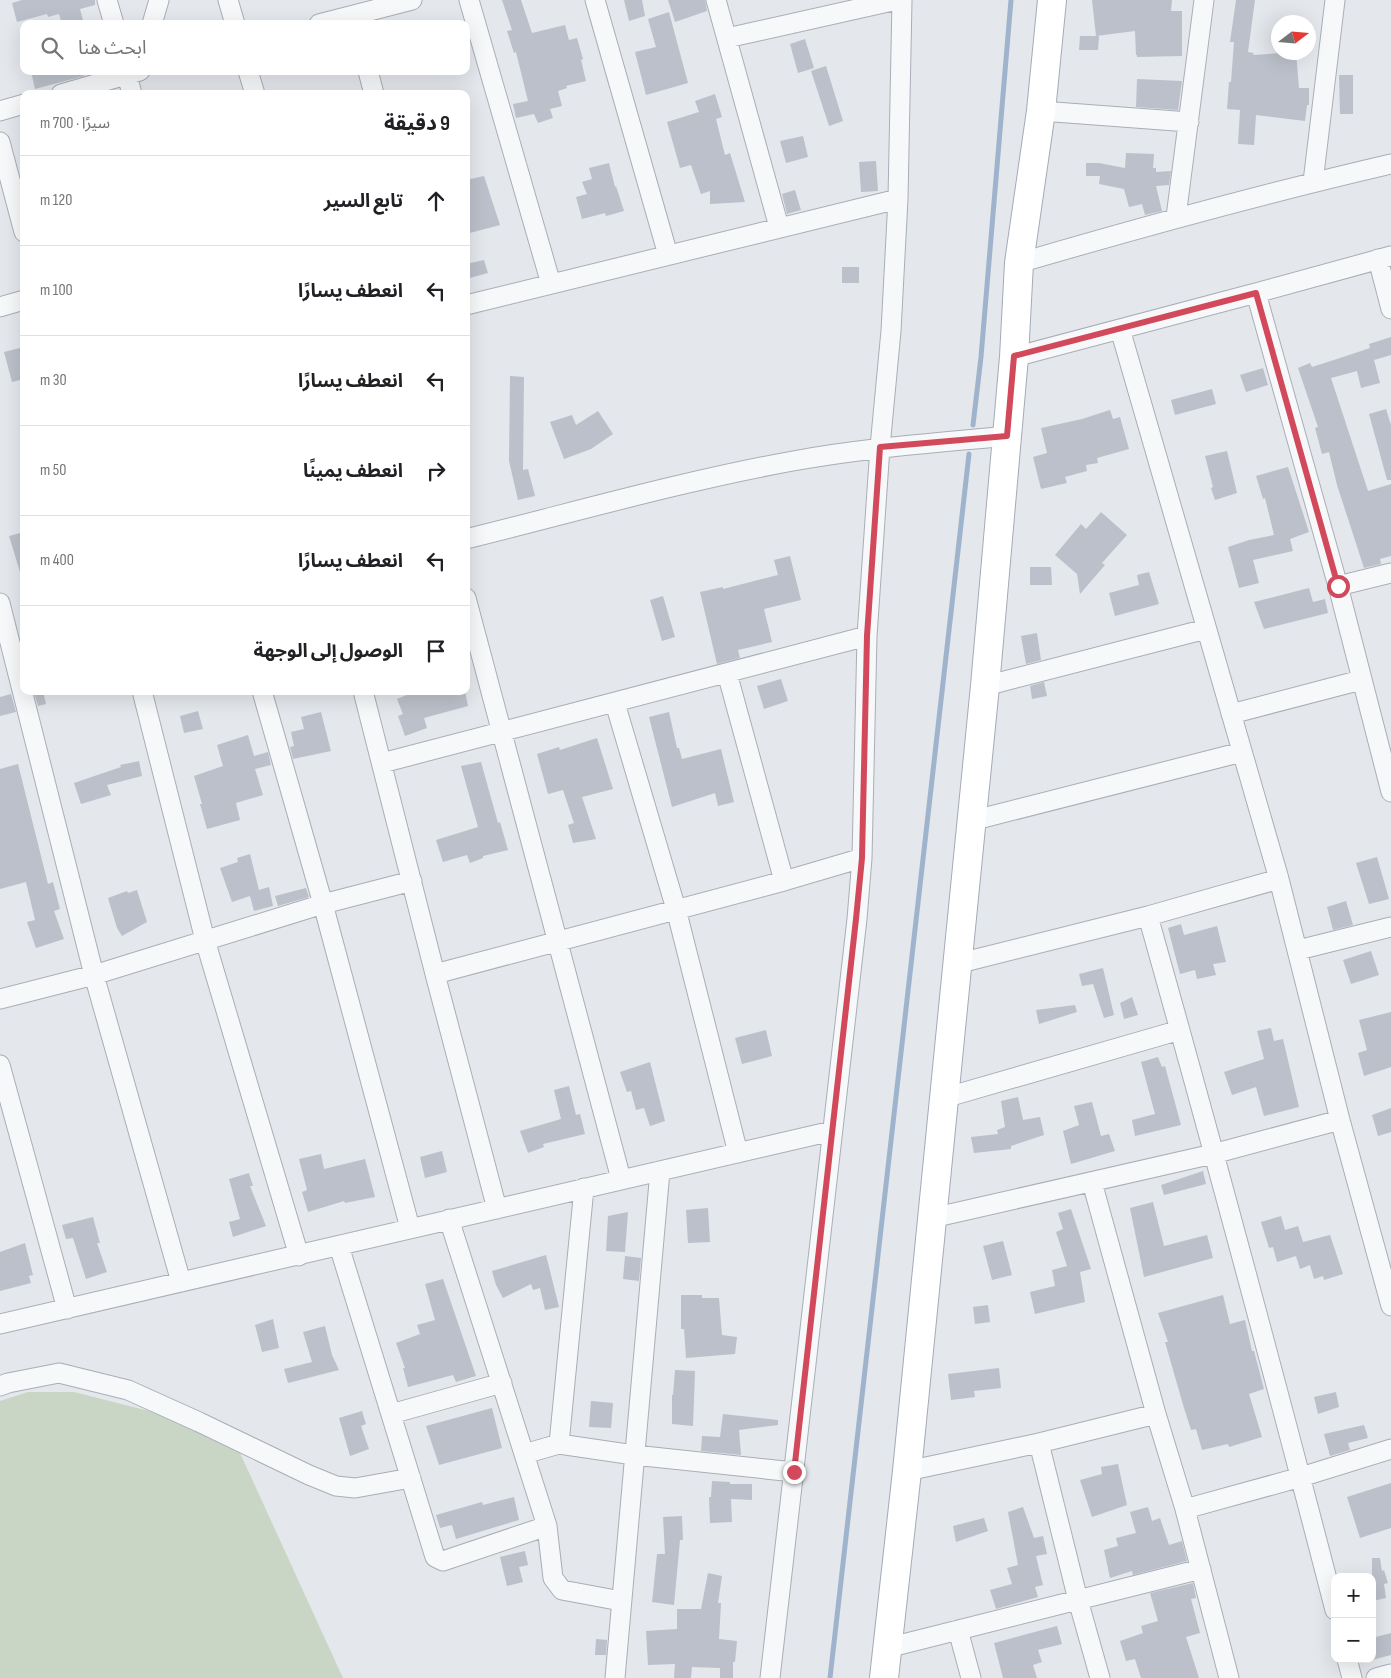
<!DOCTYPE html>
<html lang="ar">
<meta charset="utf-8">
<style>
body{margin:0;font-family:"Sofia Sans Condensed","Noto Sans Arabic",sans-serif;background:#f6f6f6;color:#202124;direction:rtl}
.controls{position:absolute;right:15px;bottom:15px;display:grid;overflow:hidden;border-radius:10px;box-shadow:0 5px 20px #0002}
.controls button{width:45px;height:45px;display:grid;place-items:center;padding:0;border:0;border-bottom:1px solid #e0e0e0;background:#fff;color:#202124;font:25px sans-serif}
.compass{position:absolute;left:1271px;top:15px;width:45px;height:45px;border-radius:50%;background:#fff;box-shadow:0 5px 20px #0002;rotate:74deg}
.stop{position:absolute;width:15px;height:15px;margin:-11px;border:4px solid #d1495b;border-radius:50%;background:#fff}
.stop.end{background:#d1495b;border-color:#fff;box-shadow:0 1px 5px #0008}
.list{margin:0;padding:0;list-style:none}
h2{display:flex;justify-content:space-between;align-items:center;height:65px;margin:0;padding:0 20px;font-size:21px}
h2 small{font-size:16px;font-weight:400;color:#757577}
.list li{display:grid;grid-template-columns:32px 1fr auto;gap:15px;align-items:center;box-sizing:border-box;height:90px;padding:0 20px;border-top:1px solid #e0e0e0}
.list b{display:block;font-size:19px;white-space:nowrap}
.list em{font-size:16px;font-style:normal;color:#757577}
.icon{flex:none;width:28px;height:28px;fill:none;stroke:currentColor;stroke-width:2;stroke-linecap:round;stroke-linejoin:round}
.map{position:relative;flex:none;width:1391px;height:1678px;overflow:hidden;direction:ltr}
.search{position:absolute;background:#fff;box-shadow:0 5px 20px #0002;left:20px;top:20px;width:450px;height:55px;display:flex;align-items:center;gap:12px;box-sizing:border-box;padding:0 18px;border-radius:10px;color:#757577;font-size:19px}
.panel{position:absolute;background:#fff;box-shadow:0 5px 20px #0002;left:20px;top:90px;width:450px;height:605px;border-radius:10px;direction:rtl}
.map>svg:first-child{display:block}
.green{fill:#c9d6c5}
.lines{fill:none;stroke-linecap:round;stroke-linejoin:round}
.stream{stroke:#9fb4cc;stroke-width:5}
.building{fill:#bbc0ca}
.minor-casing{stroke:#a9aeb7;stroke-width:21}
.primary-casing{stroke:#a3abb8;stroke-width:30}
.minor{stroke:#f7f8fa;stroke-width:19}
.primary{stroke:#fff;stroke-width:28}
.route{stroke:#d1495b;stroke-width:6}
</style>
<div class="map">
<svg width="1391" height="1678" viewBox="0 0 1391 1678">
<rect width="100%" height="100%" fill="#e4e7ec"/>
<path class="green" d="M28 1392H74L157 1413 240 1453 343 1678H0V1401Z"/>
<g class="lines">
<path class="stream" d="M973 425 981 357 1011 0
M830 1678 969 454"/>
</g>
<path class="building" d="M22 0H95V5L80 9 84 24H62L59 14 48 17 47 14 17 22 12 3Z
M502 0H521L532 33 565 25 569 40 577 38 583 59 581 60 586 81 566 86 567 88 558 91 562 106 550 109 553 118 538 123 534 114 516 118 513 104 528 101 516 52 514 53 507 31 512 30Z
M624 0H642L645 16 629 21Z
M668 0H705L707 11 675 22Z
M1092 0H1172L1171 11H1182V56L1137 57V55H1136L1135 31 1096 36Z
M1236 0H1255L1248 52 1254 53 1253 55 1296 52 1299 88H1309V105H1307L1305 121 1256 115 1254 145 1238 144 1240 110 1227 109 1229 82H1231L1234 42H1230Z
M669 12 688 83 646 95 635 52 656 47 648 19Z
M1080 36H1099L1098 50H1079Z
M805 39 814 68 798 73 790 44Z
M826 66 843 121 829 126 811 71Z
M31 71H83L84 76 35 89Z
M1339 75H1353V114H1340Z
M1137 79 1182 81 1178 110 1136 107Z
M715 94 722 117 716 119 725 155 730 153 745 202 710 204V191L701 194 691 165 680 168 667 122 699 112 695 101Z
M803 136 808 157 786 163 780 141Z
M1126 153 1154 154 1153 168H1156V172L1171 171 1169 185 1156 186 1162 211 1145 215 1142 204 1129 207 1124 189 1099 184 1100 176H1086V163H1099L1125 168Z
M876 161 878 191 861 192 859 162Z
M609 163 615 187 616 186 624 211 606 216 605 213 582 219 576 197 587 194 582 182 592 179 589 168Z
M484 176 500 225 466 234V180Z
M795 190 801 210 787 214 782 194Z
M484 260 488 273 466 279V264Z
M842 267H859V283H842Z
M1391 337V355L1374 360 1380 383 1361 388 1357 371 1331 378 1368 491 1391 484V556L1380 559 1381 564 1364 568 1337 485 1329 452 1322 454 1315 428 1318 427 1298 368 1310 363 1312 367 1340 358 1370 348 1369 344Z
M24 347V379L12 382 4 352Z
M1263 368 1268 385 1246 392 1240 375Z
M510 376 524 377 523 470 528 469 535 496 518 500 509 461Z
M1212 389 1216 404 1175 415 1171 400Z
M1386 409 1391 425V480H1387L1369 414Z
M1110 410 1113 419 1120 417 1129 449 1097 458 1098 463 1086 465 1087 471 1065 477 1067 483 1041 489 1033 457 1047 453 1041 428 1082 419Z
M598 411 613 434 591 449 564 459 550 422 572 415 576 425Z
M1227 451 1237 493 1215 500 1211 488 1213 487 1205 456Z
M1288 467 1309 532 1290 539 1293 551 1253 560 1259 583 1239 588 1228 547 1249 540 1274 535 1265 498 1263 499 1256 476Z
M1101 512 1127 535 1102 563 1105 565 1080 594 1077 574 1055 555 1081 524 1086 529Z
M24 532V575H21L9 536Z
M790 556 801 600 764 609 772 642 738 650 740 658 717 664 700 592 723 587V589L778 575 774 560Z
M1030 567H1051L1052 585H1030Z
M1149 572 1159 604 1115 616 1109 593 1139 585 1137 575Z
M1309 588 1313 602 1325 599 1328 613 1264 629 1254 602Z
M663 596 675 637 662 641 650 600Z
M1037 633 1041 660 1026 664 1021 636Z
M781 679 788 701 764 709 757 686Z
M1044 682 1047 696 1032 699 1030 686Z
M43 691 46 704 38 706 34 693Z
M409 691H465L468 706 424 718 427 728 405 736 398 716 403 714 397 699 409 694Z
M11 694 16 712 0 716V697Z
M198 711 203 729 184 733 180 716Z
M321 712 331 751 293 759 290 747 294 746 291 732 304 729 301 717Z
M669 712 677 748H679L682 759 721 749 734 802 718 806 715 793 672 807 649 717Z
M248 735 254 756 268 752 271 765 255 769 263 795 236 803 240 820 207 829 200 804H202L194 776 223 766 217 745Z
M597 738 613 789 582 797 596 839 573 843 568 825 574 823 563 790 548 794 537 754 559 747 560 750Z
M139 761 142 776 107 785 111 795 81 804 74 783 121 767 120 765Z
M481 762 498 823 500 822 508 850 483 856V858L470 863 467 855 443 862 436 840 478 827 461 766Z
M18 764 48 884 53 882 60 909 54 911 64 939 36 948 27 922 35 920 26 882 0 889V769Z
M250 854 259 890 269 887 273 906 254 911 250 896 232 902 220 868 238 862 237 858Z
M1377 857 1389 899 1369 904 1356 863Z
M306 888 309 897 278 906 275 896Z
M137 890 147 922 122 936 117 928 108 898 127 891 128 893Z
M1346 901 1353 925 1333 930 1327 907Z
M1181 924 1184 935 1217 926 1226 962 1213 964 1216 975 1197 979 1195 970 1180 974 1168 928Z
M1371 951 1379 975 1351 984 1343 960Z
M1103 968 1114 1015 1104 1018 1093 984 1082 986 1079 974Z
M1132 997 1138 1015 1124 1019 1120 1003Z
M1075 1005 1077 1012 1039 1024 1036 1010Z
M1391 1012V1067L1364 1076 1358 1053 1367 1050 1359 1020Z
M1271 1028 1274 1041 1283 1039 1299 1107 1264 1116 1256 1087 1232 1095 1224 1072 1264 1059 1257 1031Z
M766 1030 772 1056 742 1064 735 1038Z
M1158 1057 1162 1067 1165 1066 1181 1125 1135 1136 1132 1120 1155 1114 1141 1062Z
M650 1062 665 1121 650 1126 644 1108 636 1110 631 1091 627 1092 620 1072Z
M569 1086 576 1115 580 1114 585 1134 543 1144 544 1147 528 1153 520 1131 561 1119 554 1090Z
M1018 1097 1023 1120 1040 1117 1044 1135 1011 1146V1149L974 1153 971 1137 998 1134 997 1130 1005 1127 1001 1101Z
M1092 1102 1101 1136 1109 1134 1115 1151 1071 1164 1063 1131 1079 1125 1074 1106Z
M1391 1108V1132L1378 1136 1372 1115Z
M442 1151 447 1172 425 1178 420 1157Z
M321 1154 324 1169 365 1159 375 1197 345 1203 344 1201 308 1212 302 1192 307 1190 299 1159Z
M1203 1171 1206 1184 1164 1195 1161 1185Z
M249 1173 253 1186H250L266 1226 233 1237 229 1222 240 1219 229 1179Z
M1153 1202 1164 1246 1207 1235 1213 1258 1144 1277 1130 1208Z
M708 1208 710 1242 688 1243 686 1210Z
M1071 1209 1091 1269 1080 1272 1085 1302 1035 1314 1030 1292 1055 1286 1052 1270 1067 1266 1056 1232 1063 1229 1058 1213Z
M628 1212 625 1252 606 1251 608 1216Z
M1281 1216 1285 1230 1298 1226 1303 1242 1330 1235 1343 1274 1324 1280 1323 1276 1314 1279 1310 1265 1300 1269 1296 1256 1277 1262 1273 1247 1269 1248 1261 1222Z
M93 1217 100 1243H97L107 1272 86 1279 73 1238 66 1239 62 1225Z
M1003 1241 1012 1275 992 1280 983 1246Z
M25 1243 33 1275 29 1276 31 1283 0 1291V1252Z
M546 1255 559 1307 545 1310 540 1288 533 1290 531 1284 503 1298 496 1285 492 1271Z
M625 1256 641 1258 639 1281 623 1279Z
M443 1279 476 1376 456 1382 453 1375 408 1387 403 1368H405L396 1343 420 1334 417 1325 435 1320 425 1284Z
M681 1295H702V1298H719L722 1335 737 1337 735 1354 686 1358 684 1329H681Z
M1223 1295 1230 1324 1245 1320 1252 1351H1254L1264 1389 1249 1394 1262 1437 1229 1447 1228 1444 1202 1450 1196 1429 1191 1430 1184 1408 1165 1342H1168L1158 1313Z
M988 1305 990 1322 975 1324 973 1307Z
M273 1319 279 1348 262 1352 255 1325Z
M325 1326 332 1355 339 1370 288 1383 284 1369 312 1362 303 1332Z
M999 1368 1001 1388 974 1391 975 1397 951 1400 948 1374Z
M675 1370 695 1371 693 1426 672 1424V1395H673Z
M1336 1392 1339 1407 1318 1414 1314 1397Z
M591 1401 613 1403 611 1428 589 1427Z
M492 1408 502 1448 439 1465 426 1426Z
M362 1411 366 1424 361 1426 369 1449 350 1456 339 1418Z
M723 1414 778 1420V1425L739 1430 741 1455 701 1451 702 1436 720 1437Z
M1364 1425 1368 1438 1348 1443 1350 1450 1330 1456 1324 1434Z
M1118 1464 1127 1505 1092 1517 1080 1480 1102 1474 1101 1467Z
M712 1481 730 1482V1484H752V1500L731 1499 732 1522 710 1523 709 1497H711Z
M1391 1483V1528L1360 1538 1347 1497Z
M514 1497 519 1520 456 1539 452 1525 440 1528 436 1515 482 1502 483 1505Z
M1023 1507 1034 1538 1043 1536 1047 1554 1036 1556 1043 1585 1035 1587 1038 1597 996 1609 990 1590 1012 1584 1007 1568 1018 1565 1008 1512Z
M1148 1507 1152 1521 1160 1518 1169 1545 1182 1541 1187 1561 1133 1575 1132 1571 1110 1578 1104 1550 1118 1546 1116 1538 1136 1533 1130 1512Z
M682 1516 683 1540H680L674 1605 652 1602 657 1554H665L663 1517Z
M984 1518 988 1531 956 1542 953 1526Z
M525 1551 528 1565 519 1567 523 1582 507 1586 500 1557Z
M1372 1558H1380L1382 1571 1384 1570 1388 1583 1384 1584 1386 1598 1372 1601Z
M708 1573 722 1576 718 1603H721L719 1639 737 1641 735 1662H733V1678H720V1668L692 1667 691 1678H674L675 1664 648 1665 646 1631 677 1629V1609H701Z
M1193 1583 1196 1598 1191 1599 1200 1633 1186 1637 1199 1678H1141L1135 1659 1126 1661 1120 1641 1143 1633 1141 1626 1158 1621 1150 1593Z
M1057 1626 1062 1644 1038 1650 1042 1662 1033 1665 1037 1678H1003L994 1643Z
M1391 1633V1655L1372 1660V1638Z
M596 1639 607 1640 606 1655H595Z"/>
<g class="lines">
<g class="minor-casing">
<path id="minor" d="M107 0 114 24
M228 0 235 24
M469 0 551 284
M595 0 668 255
M716 0 779 227
M152 24 159 0
M319 24 412 0
M727 38 897 0
M126 71 132 94
M248 71 255 94
M368 71 374 94
M61 94 140 71
M0 111 24 104
M1041 111 1189 122
M0 142 24 232
M1313 182 1335 0
M1176 217 1204 0
M1378 259 1391 309
M1019 263C1142 227 1266 193 1391 164
M1256 293 1338 586 1391 792
M466 305 898 199
M0 307 24 300
M1120 329 1279 879 1340 1120 1391 1306
M1014 357 1256 293 1391 256
M466 539C575 512 683 481 793 461 864 448 935 443 1007 436
M1338 586 1391 573
M466 598 621 1179
M0 603 94 975 181 1282
M727 673 784 881
M985 686 1206 629
M142 691 205 940 299 1256
M262 691 323 904 410 1228
M363 691 435 974 497 1209
M615 703 676 909 738 1153
M1231 714 1361 680
M382 763 867 636
M971 821 1242 752
M1148 916C1213 1147 1275 1378 1335 1610
M1298 950 1391 927
M956 964 1148 916 1279 879
M435 974 784 881 862 858
M0 999 94 975 323 904 412 881
M0 1065 67 1309
M944 1098 1180 1030
M1092 1182 1156 1414 1185 1509 1229 1678
M932 1218 1213 1154 1340 1120
M449 1219 547 1526 553 1578 562 1590 621 1601
M339 1246 435 1557 443 1561 547 1526
M0 1324 832 1131
M0 1386 8 1383 59 1373 128 1390 199 1422 309 1475 336 1486 355 1488 411 1478
M391 1414 502 1383
M1039 1443 1078 1600 1100 1678
M559 1444 584 1188
M524 1454 559 1444 634 1455 794 1472
M907 1471 1039 1443 1156 1414
M1185 1509 1301 1477 1391 1449
M958 1630 971 1678
M887 1648 1201 1569
M1347 1659 1352 1678
M615 1678 660 1171
M770 1678 857 919 862 858 867 636 880 447 891 331 898 199 902 0
M1376 1678 1391 1674"/>
</g>
<g class="primary-casing">
<path id="primary" d="M884 1678 907 1471 985 686 1014 357 1019 263 1041 111 1052 0"/>
</g>
<use href="#minor" class="minor"/>
<use href="#primary" class="primary"/>
</g>
<g class="lines">
<path class="route" d="M794 1472 856 919 862 858 867 636 880 447 1007 436 1014 356 1256 293 1338 586"/>
</g>
</svg>
<div class="controls">
<button>+</button>
<button>−</button>
</div>
<svg class="compass" viewBox="-18 -18 36 36"><path d="M0-13l5 13h-10z" fill="#e53935"/><path d="M0 13l5-13h-10z" fill="#757577"/></svg>
<div class="stop" style="left:1338px;top:586px"></div>
<div class="stop end" style="left:794px;top:1472px"></div>
<div class="search"><svg class="icon" aria-label="search" viewBox="0 0 24 24"><circle cx="10" cy="10" r="6"/><path d="M15 15l6 6"/></svg>ابحث هنا</div>
<section class="panel">
<h2>9 دقيقة<small>سيرًا · 700 m</small></h2>
<ul class="list">
<li><svg class="icon" aria-label="ahead" viewBox="0 0 24 24"><path d="M12 20V5M6 11l6-6 6 6"/></svg><div><b>تابع السير</b></div><em>120 m</em></li>
<li><svg class="icon" aria-label="left" viewBox="0 0 24 24"><path d="M17 20v-9H6M10 6l-5 5 5 5"/></svg><div><b>انعطف يسارًا</b></div><em>100 m</em></li>
<li><svg class="icon" aria-label="left" viewBox="0 0 24 24"><path d="M17 20v-9H6M10 6l-5 5 5 5"/></svg><div><b>انعطف يسارًا</b></div><em>30 m</em></li>
<li><svg class="icon" aria-label="right" viewBox="0 0 24 24"><path d="M7 20v-9h11M14 6l5 5-5 5"/></svg><div><b>انعطف يمينًا</b></div><em>50 m</em></li>
<li><svg class="icon" aria-label="left" viewBox="0 0 24 24"><path d="M17 20v-9H6M10 6l-5 5 5 5"/></svg><div><b>انعطف يسارًا</b></div><em>400 m</em></li>
<li><svg class="icon" aria-label="arrive" viewBox="0 0 24 24"><path d="M6 21V4h12l-3 4 3 4H6"/></svg><div><b>الوصول إلى الوجهة</b></div></li>
</ul>
</section>
</div>
